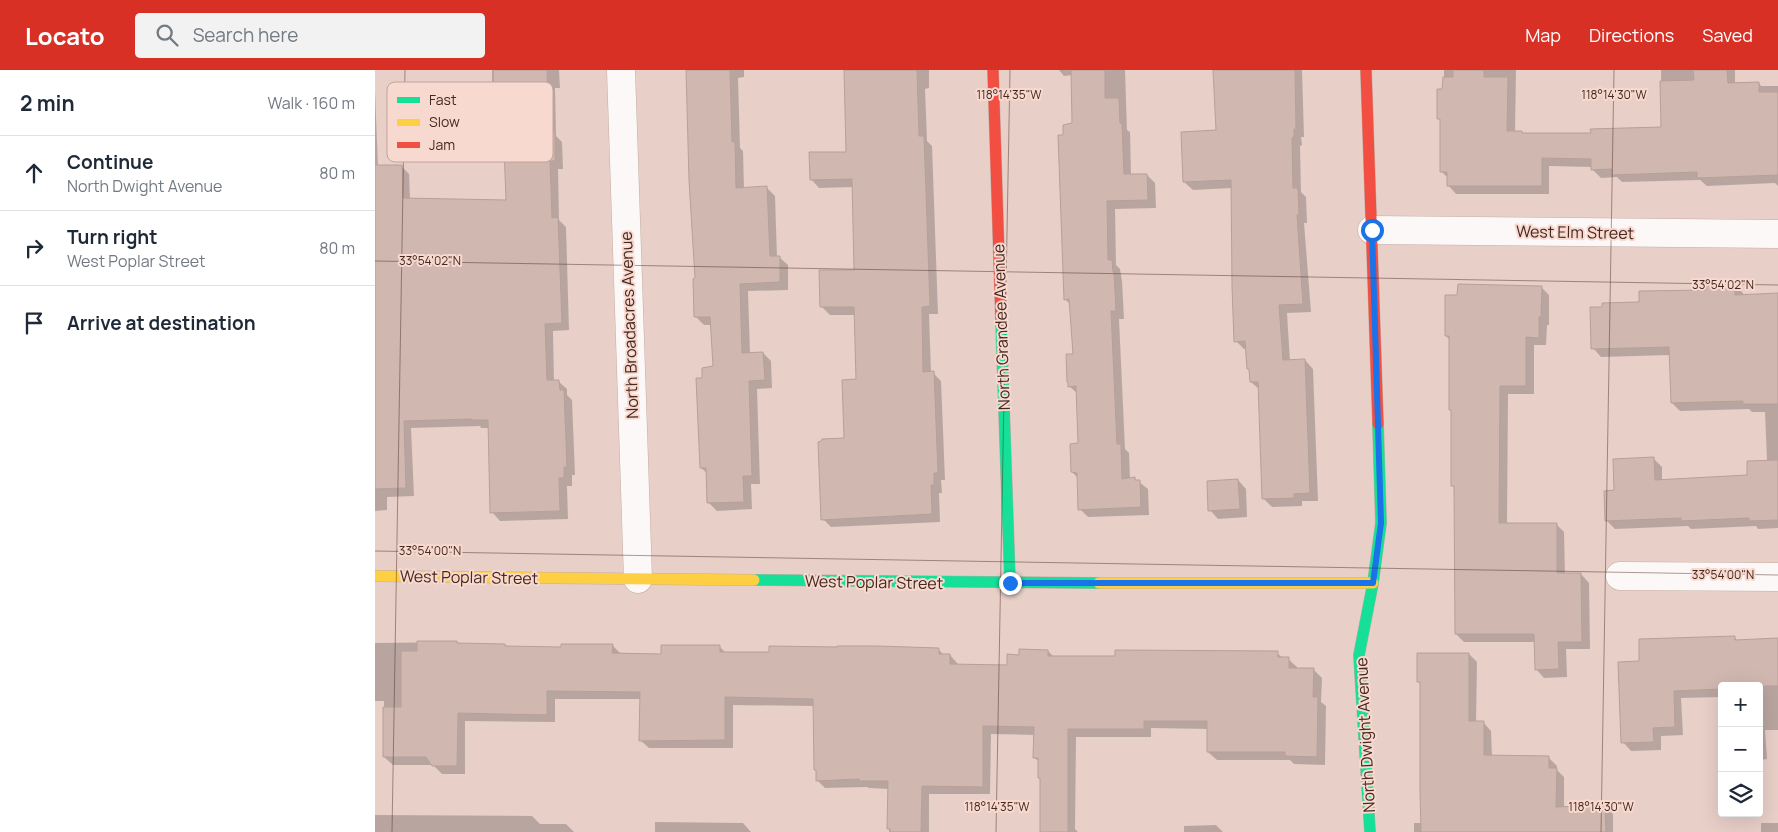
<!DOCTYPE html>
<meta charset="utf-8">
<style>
body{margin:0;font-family:Manrope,sans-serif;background:#f2f2f3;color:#1f2937}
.controls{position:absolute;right:15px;bottom:15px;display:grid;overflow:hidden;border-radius:5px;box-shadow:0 5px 20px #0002}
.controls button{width:45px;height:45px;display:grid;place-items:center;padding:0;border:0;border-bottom:1px solid #e0e1e3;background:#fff;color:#1f2937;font:25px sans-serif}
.stop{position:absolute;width:15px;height:15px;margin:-11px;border:4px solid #1a73e8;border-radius:50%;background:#fff}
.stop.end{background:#1a73e8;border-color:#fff;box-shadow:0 1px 5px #0008}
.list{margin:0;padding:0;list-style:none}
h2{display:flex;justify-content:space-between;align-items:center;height:65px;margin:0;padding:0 20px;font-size:21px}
h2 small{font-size:16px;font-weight:400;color:#747a83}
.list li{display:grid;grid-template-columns:32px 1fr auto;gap:15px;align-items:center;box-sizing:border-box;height:75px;padding:0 20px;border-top:1px solid #e0e1e3}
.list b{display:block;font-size:19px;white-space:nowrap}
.list p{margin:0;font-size:16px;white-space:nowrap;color:#747a83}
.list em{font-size:16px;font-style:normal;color:#747a83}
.icon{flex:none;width:28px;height:28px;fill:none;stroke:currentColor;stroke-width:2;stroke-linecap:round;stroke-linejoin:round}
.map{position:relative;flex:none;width:1403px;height:762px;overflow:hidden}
header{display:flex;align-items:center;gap:30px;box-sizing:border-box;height:70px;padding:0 25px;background:#d93025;color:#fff}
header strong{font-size:24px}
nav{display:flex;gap:28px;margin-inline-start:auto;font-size:18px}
.search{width:350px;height:45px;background:#f2f2f3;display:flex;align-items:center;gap:12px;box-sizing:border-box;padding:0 18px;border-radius:5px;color:#747a83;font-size:19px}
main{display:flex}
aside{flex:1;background:#fff}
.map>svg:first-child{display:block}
.shadow{fill:#0003}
.building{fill:#d0b7af;stroke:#b8a099}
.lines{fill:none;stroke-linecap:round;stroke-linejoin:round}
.street-casing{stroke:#c5ada5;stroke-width:29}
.fast-casing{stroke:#c5ada5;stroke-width:12}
.slow-casing{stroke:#c5ada5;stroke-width:12}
.jam-casing{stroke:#c5ada5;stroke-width:12}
.street{stroke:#fcf8f7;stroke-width:28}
.fast{stroke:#16e098;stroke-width:11}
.slow{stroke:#ffcf43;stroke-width:11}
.jam{stroke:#f24e42;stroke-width:11}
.route{stroke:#1a73e8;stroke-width:6}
.ticks{fill:none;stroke:#45281f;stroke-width:1;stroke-opacity:0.45}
.labels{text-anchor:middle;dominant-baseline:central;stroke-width:4;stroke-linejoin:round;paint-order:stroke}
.street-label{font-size:16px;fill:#45281f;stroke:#f8d9d0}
.key{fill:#f8d9d0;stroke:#c2a49b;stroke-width:1}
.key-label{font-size:14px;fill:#45281f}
.ticks-label{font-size:12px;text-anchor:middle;fill:#45281f;stroke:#f8d9d0;stroke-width:4;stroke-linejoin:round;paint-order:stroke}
</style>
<header>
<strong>Locato</strong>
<div class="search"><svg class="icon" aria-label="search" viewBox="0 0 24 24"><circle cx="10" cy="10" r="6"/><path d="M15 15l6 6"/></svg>Search here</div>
<nav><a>Map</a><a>Directions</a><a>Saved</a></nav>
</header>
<main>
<aside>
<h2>2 min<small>Walk · 160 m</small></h2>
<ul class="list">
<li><svg class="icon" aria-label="ahead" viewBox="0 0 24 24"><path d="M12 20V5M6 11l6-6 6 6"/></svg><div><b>Continue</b><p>North Dwight Avenue</p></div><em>80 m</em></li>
<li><svg class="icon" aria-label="right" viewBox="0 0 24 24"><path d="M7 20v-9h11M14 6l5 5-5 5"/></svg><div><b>Turn right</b><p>West Poplar Street</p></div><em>80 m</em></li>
<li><svg class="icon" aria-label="arrive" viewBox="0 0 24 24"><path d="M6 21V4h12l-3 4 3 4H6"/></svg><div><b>Arrive at destination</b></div></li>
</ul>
</aside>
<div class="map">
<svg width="1403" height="762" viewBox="0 0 1403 762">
<rect width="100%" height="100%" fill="#e8cfc8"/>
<path class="shadow" d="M117 0H184L185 18H180L181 66 187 72 188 99H183L184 150 191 157 194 260 178 261 179 311H183L192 319V325L197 330 200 405H197V416H192L193 449 125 451 117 442 115 358H106L105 356 36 358 39 426 12 427V440L0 441V21L3 97 26 96 34 104 35 129 132 131 130 62 121 53 119 14 117 11Z
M312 0H369V7L363 8 365 78 368 81 369 119 392 118 400 126 402 187H404L413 195V220L373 221 375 284 388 283 396 291 397 318 382 319 385 414H376L377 439 342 441 334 433 332 403 326 398 328 309 339 297 337 255H329L321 247V210Z
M472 0H554V18L550 19 552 71 557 76 563 244H554L556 303H558L566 311 570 410H566L567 423H564L565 452 456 457 448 449 470 369 483 310 481 245H455L447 237 480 201 478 117 444 118 436 109 473 83Z
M684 0H754H750L752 60 755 62 756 105H772L780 113 781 138 740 139 741 195 745 199 747 211 749 249H744L750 379 754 383 755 409H760L773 419 774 445 713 447 705 439 703 408 697 402 704 375 703 324 694 316 699 285 696 235 690 229 689 67 698 54 697 5 689 6Z
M839 0H927L929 67H926L927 75 925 76 926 122 931 127 932 153H929L936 242 912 243 915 291 930 290 938 299 943 431H927V436L897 437 888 428 885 320 876 312 875 301 873 299 872 279H869L861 271 857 118 818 120 809 112 842 61Z
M1069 0H1141L1140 62H1147L1149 65H1217L1287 58 1286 0H1360V14L1384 13 1386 16H1403V116L1400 113 1332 116 1325 110 1247 112 1242 107 1226 108 1218 100V97L1174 96V124H1081L1073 115V108L1066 101V51L1063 48 1069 20Z
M1359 214 1368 223V226L1403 224V458L1383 459 1381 456 1316 459 1313 456 1240 459 1232 451 1240 421 1278 388 1287 397V410L1374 406 1392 391 1390 342H1377L1374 339 1305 341 1297 333 1295 285 1226 287 1218 278 1265 234 1333 221Z
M1166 217 1174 225V255H1172L1171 275H1159V324H1133L1132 454H1181L1189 462 1190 505 1206 504 1214 513 1215 579H1191L1192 607 1169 608 1161 599 1160 572H1089L1081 564V419L1077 415 1078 343 1075 340V270L1071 266Z
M863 410 871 419 872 447 843 449 835 440Z
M1359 567 1363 571 1403 569V660H1390L1392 689 1384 690V616H1347V627L1306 628 1308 665 1286 666V680L1256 681 1248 672 1266 593Z
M82 572 83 574 130 575 132 577 188 578 237 575 245 583 288 585 345 577 351 583 563 579 569 585H575L583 594V596L634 597 645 586 673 581 679 587H742L902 583 908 588 913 589 922 597V599H938L947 608 946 632 951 636 950 695 919 694 915 690H842L833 682 834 659 776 658V667H701L700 759 703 762H667L666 710 664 708V692L660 688V665L616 664 615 724H554V762H514V719L494 718 492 717 450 718 442 710 440 636 358 635V678H274L265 670 266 629H180V652L90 651V704H67L58 695H18L9 687V631H0V573Z
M1094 584 1102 592 1101 652H1108L1116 661 1117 686 1174 688 1182 696V700L1189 707V738L1229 736 1238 744V762H1039V753H1047V615L1043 611Z
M0 745 157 746 165 754H191L199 762H0Z
M280 752 368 753 376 762H280Z
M1386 753H1403V762H1386Z
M841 755 848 762H809V756Z"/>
<path class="building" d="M118 0H172L174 62H180V91H175L177 148 183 147 187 253 170 254 172 310H184L185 320H189L192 397H189V408H184L185 441 115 443 113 350H97V349L29 351 31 418 0 419V95H27L28 128 131 130 128 53 120 54Z
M311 0H355L357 72H360L361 118 392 116 395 186H405V212L365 214 367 283 388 282 390 310 374 311 377 406H368L369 432 332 433 331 398H325L321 308H327V298L338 296 335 247H319L318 209 320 208 314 110Z
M469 0H542L544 66H549L555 236 547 237 548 302 559 301 563 403H559V415H556L557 444 446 450 443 372 446 371 447 369 469 368 467 310 481 309 479 237H445L444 200H479L477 109 435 110 434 82H471Z
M696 0H730V28H744L745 53H747L749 104H772L773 130 732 131 733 190H737L738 202H739L741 241H736L742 374H746L747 409 760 407V410H765L766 437 703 440 702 403 696 402 695 374 703 373 701 316 693 317V312H692L691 284H698L694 229 689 230 683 65H688V55L697 53Z
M838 0H920L921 59H919V67L917 68 918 118H923L924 145H922L928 234 904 235 908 290 930 289 935 423 919 424V428L887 429 883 312H875L874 299H872L870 271 859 272 857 216 856 110 808 112 806 62 841 60Z
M1078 0H1109V7H1133L1132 61H1147V63H1216L1215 59 1286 57 1285 11 1319 10 1318 0H1352L1353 13 1384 12V22H1403V105L1322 108V102L1237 105V99L1216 100V89L1167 88V116H1072V102H1065V49H1062V19H1067L1068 7H1078Z
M1332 213H1360V225L1403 223V334H1368V331L1296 333 1294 277 1216 279 1215 237H1227V233L1264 232V221L1331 220Z
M1083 214 1167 216 1166 247H1164V268L1151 267V316H1125L1124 453H1182V503H1206L1207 572H1183L1184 599 1160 600 1159 564H1080L1079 416H1076V340H1074V266H1070V225H1082Z
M1279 387 1280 410 1372 405V391L1403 390V450L1374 451V448L1306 451V448L1230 451 1229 421 1239 420 1238 389Z
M863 409 865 439 833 441 832 411Z
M1360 566V570L1403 568V616H1347V619L1299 621 1300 657 1278 658 1279 672 1246 673 1243 592 1264 591V569Z
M42 571H82V573L130 574V576L186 577V574H238L237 583 286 584V575H345V582H394V576L462 577V576H502L564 578V584H575V594L632 595V584L644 585V579L673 580V586H740V580L903 581V587H914V598H939L938 627H943L942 687 910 686V682H832V651H769V659H693V762H665V708H663V688H658L659 657 608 656V717L547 716 546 762H515V759H512L513 711H484V709L441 711V700H439L438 629 350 627V670L264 671 265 622 172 621V645L83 643 82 696H57L51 687H8V637H26V581H42Z
M1042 583H1094V651H1109V685L1174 686V698H1182L1181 737 1230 735 1231 762H1046L1045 721V612H1042Z"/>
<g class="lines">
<g class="street-casing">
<path id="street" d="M246 0 263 509
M997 160 1403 164
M1245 506 1403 507"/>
</g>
<g class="fast-casing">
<path id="fast" d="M626 250 635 513
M379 510 724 513
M995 762 984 585 998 513 1006 453 1003 354"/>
</g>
<g class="slow-casing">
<path id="slow" d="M0 506 379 510
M724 513H998"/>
</g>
<g class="jam-casing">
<path id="jam" d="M618 0 626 250
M991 0 1003 354"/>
</g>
<use href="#street" class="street"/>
<use href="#fast" class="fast"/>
<use href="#slow" class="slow"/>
<use href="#jam" class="jam"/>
</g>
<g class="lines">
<path class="route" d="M635 513H998L1006 453 997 160"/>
</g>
<path class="ticks" d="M0 191 1403 215M0 481 1403 505M17 762 30 0M621 762 635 0M1226 762 1239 0"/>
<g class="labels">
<g class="street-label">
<text transform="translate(1200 162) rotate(1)">West Elm Street</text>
<text transform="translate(254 255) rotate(-92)">North Broadacres Avenue</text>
<text transform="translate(626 257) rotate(-92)">North Grandee Avenue</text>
<text transform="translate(94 507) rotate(1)">West Poplar Street</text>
<text transform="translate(499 512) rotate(1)">West Poplar Street</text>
<text transform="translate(990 665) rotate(-93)">North Dwight Avenue</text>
</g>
</g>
<rect x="12" y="12" width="166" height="80" rx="8" class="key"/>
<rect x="22" y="27" width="23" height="6" fill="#16e098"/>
<rect x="22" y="49" width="23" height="7" fill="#ffcf43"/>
<rect x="22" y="72" width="23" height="6" fill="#f24e42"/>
<g class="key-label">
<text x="54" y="35">Fast</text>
<text x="54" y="57">Slow</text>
<text x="54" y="80">Jam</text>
</g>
<g class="ticks-label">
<text x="634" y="29">118°14'35"W</text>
<text x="1239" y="29">118°14'30"W</text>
<text x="55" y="195">33°54'02"N</text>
<text x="1348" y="219">33°54'02"N</text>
<text x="55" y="485">33°54'00"N</text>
<text x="1348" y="509">33°54'00"N</text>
<text x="622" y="741">118°14'35"W</text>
<text x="1226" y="741">118°14'30"W</text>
</g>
</svg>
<div class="controls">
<button>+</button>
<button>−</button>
<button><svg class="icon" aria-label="layers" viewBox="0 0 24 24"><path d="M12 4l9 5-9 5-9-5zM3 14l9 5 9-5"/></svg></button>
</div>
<div class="stop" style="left:997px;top:160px"></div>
<div class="stop end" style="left:635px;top:513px"></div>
</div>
</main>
